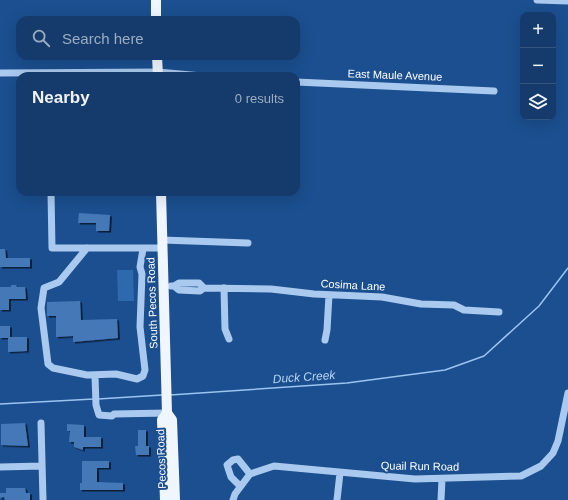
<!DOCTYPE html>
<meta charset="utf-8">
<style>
body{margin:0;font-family:Helvetica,sans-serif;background:#214673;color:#f1f3f6}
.controls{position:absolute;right:12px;top:12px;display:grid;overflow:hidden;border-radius:8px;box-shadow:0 4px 16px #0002}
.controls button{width:36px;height:36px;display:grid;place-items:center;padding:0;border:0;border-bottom:1px solid #33557e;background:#143b6b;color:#f1f3f6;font:20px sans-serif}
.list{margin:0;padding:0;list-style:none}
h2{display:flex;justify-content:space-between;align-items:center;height:52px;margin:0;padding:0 16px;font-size:17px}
h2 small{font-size:13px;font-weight:400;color:#9dadc1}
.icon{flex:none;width:22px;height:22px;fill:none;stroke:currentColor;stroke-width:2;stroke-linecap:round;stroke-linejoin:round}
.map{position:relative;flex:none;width:568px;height:500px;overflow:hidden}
.search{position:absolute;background:#143b6b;box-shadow:0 4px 16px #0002;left:16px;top:16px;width:284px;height:44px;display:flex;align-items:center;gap:10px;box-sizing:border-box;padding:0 14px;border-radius:12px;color:#9dadc1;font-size:15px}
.panel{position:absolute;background:#143b6b;box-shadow:0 4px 16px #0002;left:16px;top:72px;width:284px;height:124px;border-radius:12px}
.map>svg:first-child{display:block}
.green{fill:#2e69ad}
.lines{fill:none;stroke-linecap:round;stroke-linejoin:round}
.stream{stroke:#9cc4f0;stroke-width:1.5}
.building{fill:#4478b7;filter:url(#shadow)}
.minor{stroke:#a9c9ee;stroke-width:7}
.major{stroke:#f0f6ff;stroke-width:10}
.labels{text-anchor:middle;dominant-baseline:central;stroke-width:4;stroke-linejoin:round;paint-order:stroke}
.street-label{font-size:11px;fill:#fff;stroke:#1b4f8f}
.water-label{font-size:12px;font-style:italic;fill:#b5d3f5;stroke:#1b4f8f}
</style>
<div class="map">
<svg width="568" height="500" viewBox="0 0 568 500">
<defs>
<filter id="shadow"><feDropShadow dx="2" dy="1.5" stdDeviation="0" flood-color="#0009"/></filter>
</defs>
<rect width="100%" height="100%" fill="#1b4f8f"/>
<path class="green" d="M117 270H133L134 301H118Z"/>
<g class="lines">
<path class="stream" d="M170 395 347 383 445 370 484 356 539 306 568 268
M98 399 162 395
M0 404 94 399"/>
</g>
<path class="building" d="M79 213 110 215 109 231H96V223H78Z
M0 249H5L6 258H30V267H0Z
M11 285H16L17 287H25L26 299H9V310H0V287H11Z
M80 301 81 320 117 319 118 338 73 342V336L56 337V316H47V302Z
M0 326H10V337H27V351L8 352V338H0Z
M25 423 28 446 1 445V424Z
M67 424 84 425V437H101V447H83V450L74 447V442H69L70 431H67Z
M138 430H146V446H149V455H136L135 446H138Z
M82 461H109V468H97V482L123 483V490H80V483H82Z
M6 488H25L26 493H30V500H5L4 497 0 498V493H6Z"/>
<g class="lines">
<path class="minor" d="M537 0 568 1
M0 73 158 72 202 76
M296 82 494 91
M51 192 52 248H162
M162 240 248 243
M87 248 59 282 44 288 41 308 48 364 53 368 87 375 116 374 137 379 143 376 145 370 140 327 142 274 140 267 143 249
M171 286H174L179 283H199L204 288
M174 286 179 290 200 291 204 288 271 289 314 294 382 297 421 304 454 305 464 310 499 312
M224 288 225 329 229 339
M325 340 327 330 329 295
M95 376 96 405 99 415 112 416 114 414 167 413
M41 423 43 500
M0 467 42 466
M240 486 231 477 227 465 233 460 238 459 250 474
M233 500 235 494 250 474 274 466 415 479 521 476 541 466 553 453 558 441 568 393
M337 500 340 473
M441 500 442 479"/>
<path class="major" d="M156 0V20
M157 56 158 76
M161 192 167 413 162 420 165 500
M167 413 172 420 175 500"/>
</g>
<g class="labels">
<g class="street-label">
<text transform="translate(395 75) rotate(2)">East Maule Avenue</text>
<text transform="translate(353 285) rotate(3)">Cosima Lane</text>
<text transform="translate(152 303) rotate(-92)">South Pecos Road</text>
<text transform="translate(161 459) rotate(-92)">Pecos Road</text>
<text transform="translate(420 466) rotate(1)">Quail Run Road</text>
</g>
<g class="water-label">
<text transform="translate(304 377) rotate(-4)">Duck Creek</text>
</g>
</g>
</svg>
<div class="controls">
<button>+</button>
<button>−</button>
<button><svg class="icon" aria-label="layers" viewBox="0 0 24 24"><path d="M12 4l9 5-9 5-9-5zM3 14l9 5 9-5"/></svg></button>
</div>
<div class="search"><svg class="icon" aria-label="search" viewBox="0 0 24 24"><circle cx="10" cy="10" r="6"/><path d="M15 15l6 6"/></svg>Search here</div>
<section class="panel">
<h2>Nearby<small>0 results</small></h2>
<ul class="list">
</ul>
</section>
</div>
